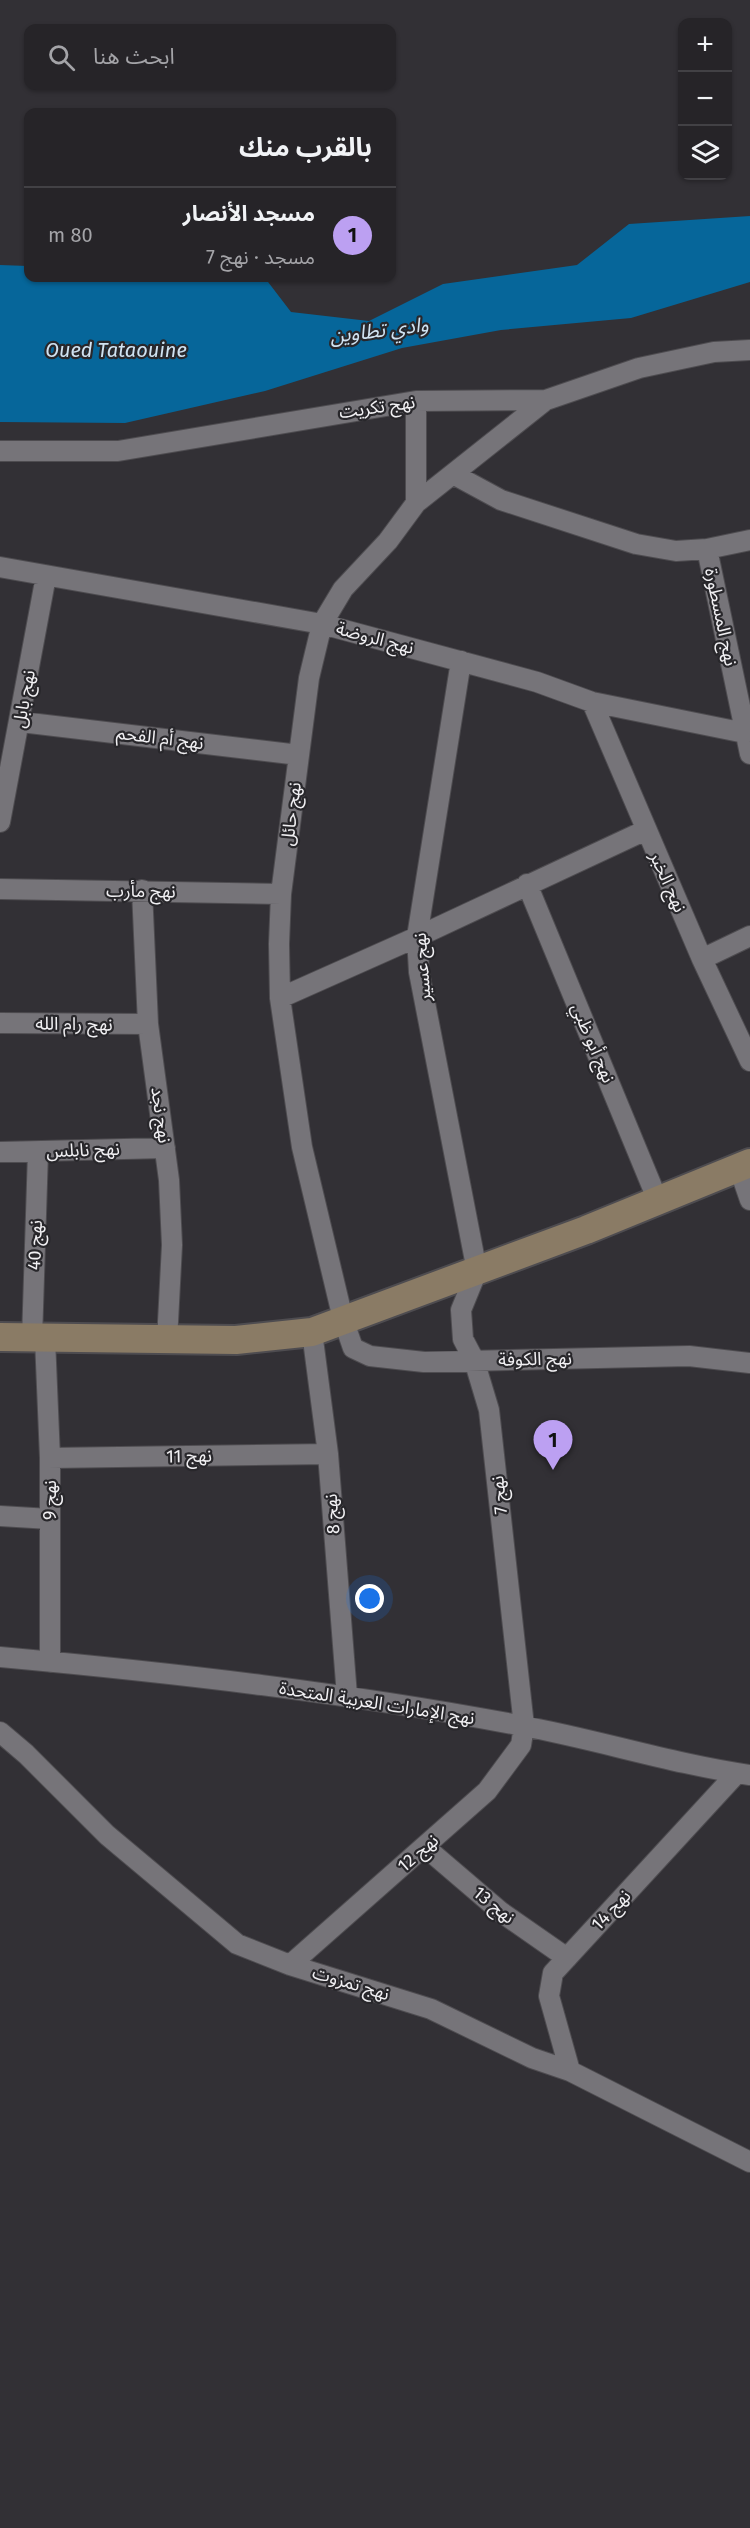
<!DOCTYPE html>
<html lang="ar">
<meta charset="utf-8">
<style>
body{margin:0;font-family:"Fira Sans","Noto Sans Arabic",sans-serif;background:#2e2c30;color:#f1f3f6;direction:rtl}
.controls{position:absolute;right:18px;top:18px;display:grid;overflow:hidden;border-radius:12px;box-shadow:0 2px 4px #0004}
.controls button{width:54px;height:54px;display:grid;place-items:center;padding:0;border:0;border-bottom:2px solid #424145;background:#262428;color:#f1f3f6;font:30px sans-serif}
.you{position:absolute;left:370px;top:1599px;width:21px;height:21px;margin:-15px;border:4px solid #fff;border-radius:50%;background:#1a73e8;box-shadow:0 0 0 9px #1a73e833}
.badge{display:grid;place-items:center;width:39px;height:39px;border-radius:50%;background:#bca0f2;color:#111;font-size:20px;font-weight:700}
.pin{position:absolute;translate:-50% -50px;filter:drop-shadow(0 2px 3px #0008)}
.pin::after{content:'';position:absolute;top:32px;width:21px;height:18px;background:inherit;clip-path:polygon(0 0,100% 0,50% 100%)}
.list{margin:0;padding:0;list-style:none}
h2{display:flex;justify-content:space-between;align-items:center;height:78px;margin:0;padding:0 24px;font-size:26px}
h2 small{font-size:20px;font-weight:400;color:#a4a4a8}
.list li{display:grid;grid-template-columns:39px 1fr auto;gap:18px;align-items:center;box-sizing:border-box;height:96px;padding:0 24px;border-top:2px solid #424145}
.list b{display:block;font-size:22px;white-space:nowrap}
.list p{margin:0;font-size:20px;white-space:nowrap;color:#a4a4a8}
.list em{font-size:20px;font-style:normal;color:#a4a4a8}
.icon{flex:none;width:33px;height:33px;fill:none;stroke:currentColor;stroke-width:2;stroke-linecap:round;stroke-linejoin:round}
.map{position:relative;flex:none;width:750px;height:2528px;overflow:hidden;direction:ltr}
.search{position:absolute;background:#262428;box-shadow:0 2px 4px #0004;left:24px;top:24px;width:372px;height:66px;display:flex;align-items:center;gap:15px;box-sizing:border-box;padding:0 21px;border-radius:12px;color:#a4a4a8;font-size:22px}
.panel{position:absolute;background:#262428;box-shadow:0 2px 4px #0004;left:24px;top:108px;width:372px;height:174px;border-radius:12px;direction:rtl}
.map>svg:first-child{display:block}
.water{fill:#06669a}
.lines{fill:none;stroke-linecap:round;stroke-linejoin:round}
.street-casing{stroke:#4e4c50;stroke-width:22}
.secondary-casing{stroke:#4e4c50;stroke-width:32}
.street{stroke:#767479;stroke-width:20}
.secondary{stroke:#8a7b65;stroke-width:28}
.labels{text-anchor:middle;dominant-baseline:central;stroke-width:4.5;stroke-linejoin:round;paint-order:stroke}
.street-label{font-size:18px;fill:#f1f0f3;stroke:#28272b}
.water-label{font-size:20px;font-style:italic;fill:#d0e3f2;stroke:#28272b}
</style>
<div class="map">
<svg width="750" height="2528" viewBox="0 0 750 2528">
<rect width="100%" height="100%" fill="#323035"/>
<path class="water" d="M750 216V282L631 318 501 330 402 348 265 391 125 423 0 422V265L28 266V278H265L291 312 369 321 443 284 577 265 629 224Z"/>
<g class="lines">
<g class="street-casing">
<path id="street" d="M546 400 416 503 388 541 343 589 322 624 309 678 281 894 279 944 280 998 302 1147 343 1319 353 1348 370 1356 424 1362 689 1356 750 1363
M0 451H118L416 401 546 400 639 368 714 352 750 350
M453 474 501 500 636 544 676 551 707 549 750 540
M416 503V401
M707 549 750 754
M0 567 322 624 537 682 592 702 745 733
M592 702 702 959 750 1061
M21 722 299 755
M0 822 46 576
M527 884 658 1201
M0 889 281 894
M142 890 148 1024 169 1180 172 1245 167 1341
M702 959 750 936
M280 998 417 937 646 830
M0 1023 148 1024
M0 1152 165 1148
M739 1168 750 1200
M312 1332 328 1454 347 1696
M32 1339 38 1152
M45 1339 50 1458V1662
M50 1458 328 1454
M0 1516 50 1519
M0 1657C175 1673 350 1693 523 1726 599 1740 673 1764 750 1775
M0 1732 26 1754 107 1835 237 1944 290 1965 431 2009 532 2058 570 2071 750 2162
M425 1847 501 1912 567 1958
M290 1965 487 1791 521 1745 524 1726 489 1410 474 1360 463 1339 461 1310 477 1271 419 972 417 937 461 661
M570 2071 549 1996 553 1973 737 1773"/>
</g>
<g class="secondary-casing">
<path id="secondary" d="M0 1337 236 1340 312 1332 586 1230 750 1163"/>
</g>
<use href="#street" class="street"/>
<use href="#secondary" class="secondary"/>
</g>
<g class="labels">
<g class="street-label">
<text transform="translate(377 407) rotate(-8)">نهج تكريت</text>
<text transform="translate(721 617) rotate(78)">نهج المسطورة</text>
<text transform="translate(375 638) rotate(15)">نهج الروضة</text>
<text transform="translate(24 699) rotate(-80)">نهج بابل</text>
<text transform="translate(160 738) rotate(7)">نهج أم الفحم</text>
<text transform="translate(291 814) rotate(-83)">نهج حائل</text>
<text transform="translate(668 882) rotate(66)">نهج الخبر</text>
<text transform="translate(141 891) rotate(1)">نهج مأرب</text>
<text transform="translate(422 967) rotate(-94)">نهج عسير</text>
<text transform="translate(74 1024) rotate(1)">نهج رام الله</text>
<text transform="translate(593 1043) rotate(67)">نهج أبو ظبي</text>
<text transform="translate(161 1115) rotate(82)">نهج نجد</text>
<text transform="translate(83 1150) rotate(-2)">نهج نابلس</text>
<text transform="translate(35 1245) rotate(-88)">نهج 40</text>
<text transform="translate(535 1359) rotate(-1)">نهج الكوفة</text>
<text transform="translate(189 1456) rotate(-1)">نهج 11</text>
<text transform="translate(499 1495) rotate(-96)">نهج 7</text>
<text transform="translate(50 1500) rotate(-90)">نهج 9</text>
<text transform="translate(332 1514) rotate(-94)">نهج 8</text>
<text transform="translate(377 1703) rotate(9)">نهج الإمارات العربية المتحدة</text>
<text transform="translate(418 1853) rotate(-41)">نهج 12</text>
<text transform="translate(494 1905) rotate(39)">نهج 13</text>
<text transform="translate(611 1910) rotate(-47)">نهج 14</text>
<text transform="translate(351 1983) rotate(17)">نهج تمزوت</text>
</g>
<g class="water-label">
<text transform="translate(379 330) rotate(-7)">وادي تطاوين</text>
<text x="116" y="350">Oued Tataouine</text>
</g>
</g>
</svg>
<div class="controls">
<button>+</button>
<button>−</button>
<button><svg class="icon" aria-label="layers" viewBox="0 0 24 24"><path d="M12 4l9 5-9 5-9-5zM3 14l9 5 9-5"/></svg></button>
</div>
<div class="you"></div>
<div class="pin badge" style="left:553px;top:1470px">1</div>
<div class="search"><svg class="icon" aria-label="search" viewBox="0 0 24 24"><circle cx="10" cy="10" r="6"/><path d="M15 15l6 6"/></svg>ابحث هنا</div>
<section class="panel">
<h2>بالقرب منك<small></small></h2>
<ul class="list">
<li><span class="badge">1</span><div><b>مسجد الأنصار</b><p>مسجد · نهج 7</p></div><em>80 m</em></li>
</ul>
</section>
</div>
